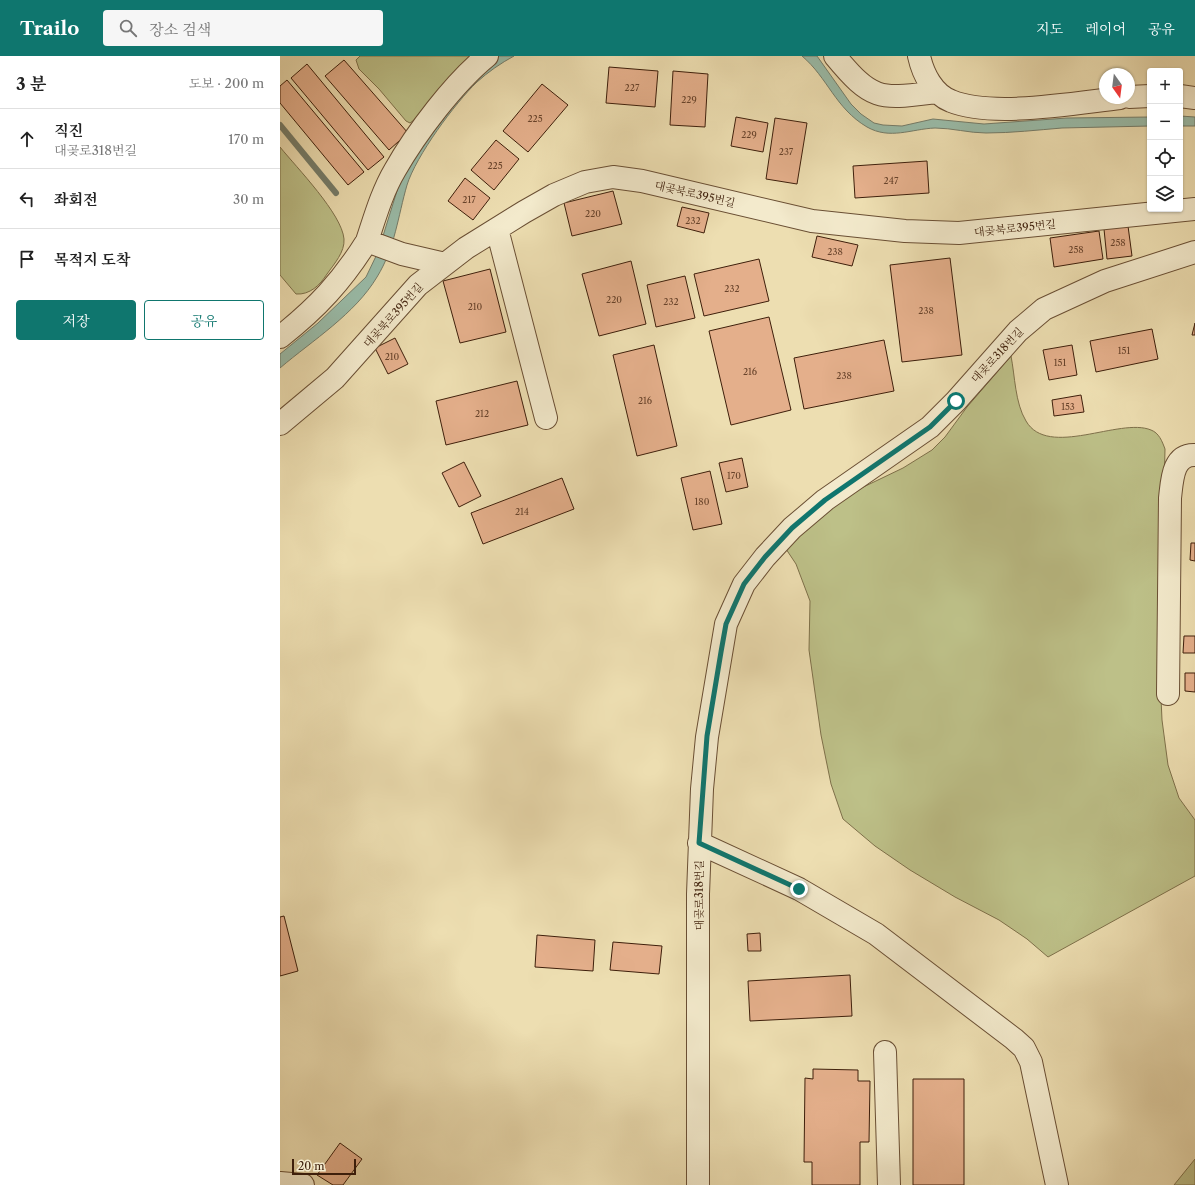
<!DOCTYPE html>
<html lang="ko">
<meta charset="utf-8">
<style>
body{margin:0;font-family:"Libre Caslon Text","Noto Serif KR",serif;background:#f6f6f6;color:#222}
.controls{position:absolute;right:12px;top:12px;display:grid;overflow:hidden;border-radius:4px;box-shadow:0 1px 3px #0004}
.controls button{width:36px;height:36px;display:grid;place-items:center;padding:0;border:0;border-bottom:1px solid #e0e0e0;background:#fff;color:#222;font:20px sans-serif}
.compass{position:absolute;left:819px;top:12px;width:36px;height:36px;border-radius:50%;background:#fff;box-shadow:0 1px 3px #0004;rotate:166deg}
.scale{position:absolute;left:12px;bottom:10px;width:64px;box-sizing:border-box;padding-left:4px;border:2px solid #3e1f0b;border-top:0;font-size:11px;line-height:14px;white-space:nowrap;color:#3e1f0b;-webkit-text-stroke:3px #f3eacc;paint-order:stroke}
.stop{position:absolute;width:12px;height:12px;margin:-9px;border:3px solid #0f766e;border-radius:50%;background:#fff}
.stop.end{background:#0f766e;border-color:#fff;box-shadow:0 1px 4px #0008}
.list{margin:0;padding:0;list-style:none}
h2{display:flex;justify-content:space-between;align-items:center;height:52px;margin:0;padding:0 16px;font-size:17px}
h2 small{font-size:13px;font-weight:400;color:#767676}
.list li{display:grid;grid-template-columns:26px 1fr auto;gap:12px;align-items:center;box-sizing:border-box;height:60px;padding:0 16px;border-top:1px solid #e0e0e0}
.list b{display:block;font-size:15px;white-space:nowrap}
.list p{margin:0;font-size:13px;white-space:nowrap;color:#767676}
.list em{font-size:13px;font-style:normal;color:#767676}
.actions{display:flex;gap:8px;padding:12px 16px}
.actions a{flex:1;padding:9px 0;border:1px solid #0f766e;border-radius:4px;text-align:center;font-size:14px;color:#0f766e}
.actions .main{background:#0f766e;color:#fff}
.icon{flex:none;width:22px;height:22px;fill:none;stroke:currentColor;stroke-width:2;stroke-linecap:round;stroke-linejoin:round}
.map{position:relative;flex:none;width:915px;height:1129px;overflow:hidden}
header{display:flex;align-items:center;gap:24px;box-sizing:border-box;height:56px;padding:0 20px;background:#0f766e;color:#fff}
header strong{font-size:19px}
nav{display:flex;gap:22px;margin-inline-start:auto;font-size:14px}
.search{width:280px;height:36px;background:#f6f6f6;display:flex;align-items:center;gap:10px;box-sizing:border-box;padding:0 14px;border-radius:4px;color:#767676;font-size:15px}
main{display:flex}
aside{flex:1;background:#fff}
.map>svg:first-child{display:block}
.green{fill:#bdc088;stroke:#7e704a}
.water{fill:#9abca9;stroke:#757d6a}
.lines{fill:none;stroke-linecap:round;stroke-linejoin:round}
.stream{stroke:#757d6a;stroke-width:6}
.building{fill:#e4af8b;stroke:#3e1f0b}
.minor-casing{stroke:#6a4f34;stroke-width:24}
.minor{stroke:#f3eacc;stroke-width:22}
.route{stroke:#0f766e;stroke-width:5}
.labels{text-anchor:middle;dominant-baseline:central;stroke-width:3;stroke-linejoin:round;paint-order:stroke}
.number-label{font-size:9px;fill:#68432b}
.street-label{font-size:11px;fill:#3e1f0b;stroke:#f3eacc}
</style>
<header>
<strong>Trailo</strong>
<div class="search"><svg class="icon" aria-label="search" viewBox="0 0 24 24"><circle cx="10" cy="10" r="6"/><path d="M15 15l6 6"/></svg>장소 검색</div>
<nav><a>지도</a><a>레이어</a><a>공유</a></nav>
</header>
<main>
<aside>
<h2>3 분<small>도보 · 200 m</small></h2>
<ul class="list">
<li><svg class="icon" aria-label="ahead" viewBox="0 0 24 24"><path d="M12 20V5M6 11l6-6 6 6"/></svg><div><b>직진</b><p>대곶로318번길</p></div><em>170 m</em></li>
<li><svg class="icon" aria-label="left" viewBox="0 0 24 24"><path d="M17 20v-9H6M10 6l-5 5 5 5"/></svg><div><b>좌회전</b></div><em>30 m</em></li>
<li><svg class="icon" aria-label="arrive" viewBox="0 0 24 24"><path d="M6 21V4h12l-3 4 3 4H6"/></svg><div><b>목적지 도착</b></div></li>
</ul>
<div class="actions"><a class="main">저장</a><a>공유</a></div>
</aside>
<div class="map">
<svg width="915" height="1129" viewBox="0 0 915 1129">
<rect width="100%" height="100%" fill="#eddeb1"/>
<filter id="stains"><feTurbulence type="fractalNoise" baseFrequency=".005" numOctaves="4"/><feColorMatrix values="0 0 0 0 .2 0 0 0 0 .09 0 0 0 0 .02 0 0 0 .5 -.17"/></filter>
<radialGradient id="worn" r=".72"><stop offset=".6" stop-color="#630" stop-opacity="0"/><stop offset="1" stop-color="#630" stop-opacity=".3"/></radialGradient>
<path class="green" d="M80 0H193L168 24 134 64 130 67 126 65 99 33 79 13 76 4Z
M0 91C17 112 62 158 64 183 65 196 54 208 47 218 40 229 30 239 16 238L0 219Z
M731 300C735 320 735 347 746 365 768 403 840 361 871 374 879 377 882 385 885 393L880 620 882 664 888 709 899 742 915 764V820L768 901 747 883 719 864 675 841 630 814 595 790 563 763 551 728 541 679 529 594 530 545 516 508 506 493 542 458 573 436 623 412 652 394 665 381 687 351Z
M915 1103V1129H894Z"/>
<path class="water" d="M217 0H234C221 7 208 16 197 26 175 47 136 100 127 129 118 160 115 192 97 221 75 258 33 284 0 312V298L38 267 86 221 98 196 121 122 150 72Z
M522 0H537L571 48 581 58 594 67 603 69 622 70 653 63 704 68 787 62 870 61V70C841 71 811 71 782 72 757 74 732 77 706 77 689 77 672 72 655 72 631 73 610 84 587 71 555 52 548 22 522 0Z
M900 60 915 61V70H900Z"/>
<g class="lines">
<path class="stream" d="M0 69 56 137"/>
</g>
<path class="building" d="M64 4 128 77 109 94 45 20Z
M27 8 104 101 88 114 11 22Z
M329 11 378 15 375 51 326 47Z
M393 15 428 18 425 71 390 69Z
M7 24 84 116 68 129 0 47V30Z
M262 28 288 49 248 96 223 75Z
M456 61 488 67 483 96 451 90Z
M495 62 527 67 517 128 486 123Z
M216 84 239 103 214 134 191 114Z
M647 105 649 137 575 142 573 110Z
M185 122 210 142 193 164 168 145Z
M333 135 342 168 292 180 284 147Z
M402 151 429 157 424 177 397 170Z
M848 170 852 200 827 203 824 173Z
M819 175 823 203 774 211 770 182Z
M537 180 578 189 572 210 532 201Z
M670 202 682 299 622 306 610 209Z
M479 203 489 245 424 260 414 218Z
M351 205 366 268 319 280 302 218Z
M210 213 226 276 180 287 163 225Z
M405 220 415 262 376 271 367 229Z
M489 261 511 354 451 369 429 275Z
M915 267V279H912Z
M872 273 878 303 816 316 810 285Z
M115 282 128 308 108 318 95 292Z
M604 284 614 335 524 353 514 302Z
M374 289 397 390 357 400 333 299Z
M792 289 797 319 769 324 763 294Z
M237 325 248 369 166 389 156 345Z
M801 339 804 356 774 360 772 344Z
M462 402 468 431 446 436 439 407Z
M184 406 201 440 179 451 162 417Z
M430 415 442 468 413 474 401 422Z
M282 422 294 453 203 488 191 457Z
M911 487H915V505L910 504Z
M904 580H915V597H903Z
M905 617H915V636L905 635Z
M4 860 18 915 0 920V861Z
M480 877 481 895H468L467 878Z
M257 879 315 884 313 915 255 911Z
M333 886 382 890 379 918 330 914Z
M570 919 572 960 470 965 468 925Z
M533 1013 578 1014V1025H590L589 1086H580V1129H532V1106H524L525 1022 533 1023Z
M633 1023H684V1129H633Z
M60 1087 82 1103 63 1129H53L37 1119Z"/>
<g class="lines">
<g class="minor-casing">
<path id="minor" d="M555 0C593 46 600 43 657 36
M639 0C643 18 653 38 671 45 712 62 795 47 840 42
M900 40 915 42
M849 41 870 40
M217 173 266 362
M87 185C95 161 102 136 115 114 136 77 174 27 207 0
M0 281C37 252 62 225 87 185L122 198 165 208
M0 368 55 322 138 229 186 192 244 156 274 139 305 126 333 121 362 125 532 165 625 175 679 177 915 153
M888 638 890 442C892 426 892 398 915 399
M419 787 519 833 596 878 734 983 744 992 751 1006 777 1129
M605 996 609 1129
M0 1127 23 1129
M418 1129V838L422 733 427 681 446 568 464 528 485 501 512 472 545 444 650 371 676 345 738 275 764 253 825 225 915 196"/>
</g>
<use href="#minor" class="minor"/>
</g>
<g class="lines">
<path class="route" d="M519 833 419 787 427 680 441 596 446 568 464 528 485 501 512 472 545 444 650 371 676 345"/>
</g>
<g class="labels">
<g class="number-label">
<text x="352" y="31">227</text>
<text x="409" y="43">229</text>
<text x="255" y="62">225</text>
<text x="469" y="78">229</text>
<text x="506" y="95">237</text>
<text x="215" y="109">225</text>
<text x="611" y="124">247</text>
<text x="189" y="143">217</text>
<text x="313" y="157">220</text>
<text x="413" y="164">232</text>
<text x="838" y="186">258</text>
<text x="796" y="193">258</text>
<text x="555" y="195">238</text>
<text x="452" y="232">232</text>
<text x="334" y="243">220</text>
<text x="391" y="245">232</text>
<text x="195" y="250">210</text>
<text x="646" y="254">238</text>
<text x="844" y="294">151</text>
<text x="112" y="300">210</text>
<text x="780" y="306">151</text>
<text x="470" y="315">216</text>
<text x="564" y="319">238</text>
<text x="365" y="344">216</text>
<text x="788" y="350">153</text>
<text x="202" y="357">212</text>
<text x="454" y="419">170</text>
<text x="422" y="445">180</text>
<text x="242" y="455">214</text>
</g>
<g class="street-label">
<text transform="translate(415 138) rotate(13)">대곶북로395번길</text>
<text transform="translate(735 172) rotate(-6)">대곶북로395번길</text>
<text transform="translate(113 259) rotate(-48)">대곶북로395번길</text>
<text transform="translate(717 299) rotate(-47)">대곶로318번길</text>
<text transform="translate(419 839) rotate(-90)">대곶로318번길</text>
</g>
</g>
<rect width="100%" height="100%" filter="url(#stains)"/>
<rect width="100%" height="100%" fill="url(#worn)"/>
</svg>
<div class="controls">
<button>+</button>
<button>−</button>
<button><svg class="icon" aria-label="locate" viewBox="0 0 24 24"><circle cx="12" cy="12" r="6"/><path d="M12 2v4M12 18v4M2 12h4M18 12h4"/></svg></button>
<button><svg class="icon" aria-label="layers" viewBox="0 0 24 24"><path d="M12 4l9 5-9 5-9-5zM3 14l9 5 9-5"/></svg></button>
</div>
<svg class="compass" viewBox="-18 -18 36 36"><path d="M0-13l5 13h-10z" fill="#e53935"/><path d="M0 13l5-13h-10z" fill="#767676"/></svg>
<div class="scale">20 m</div>
<div class="stop" style="left:676px;top:345px"></div>
<div class="stop end" style="left:519px;top:833px"></div>
</div>
</main>
